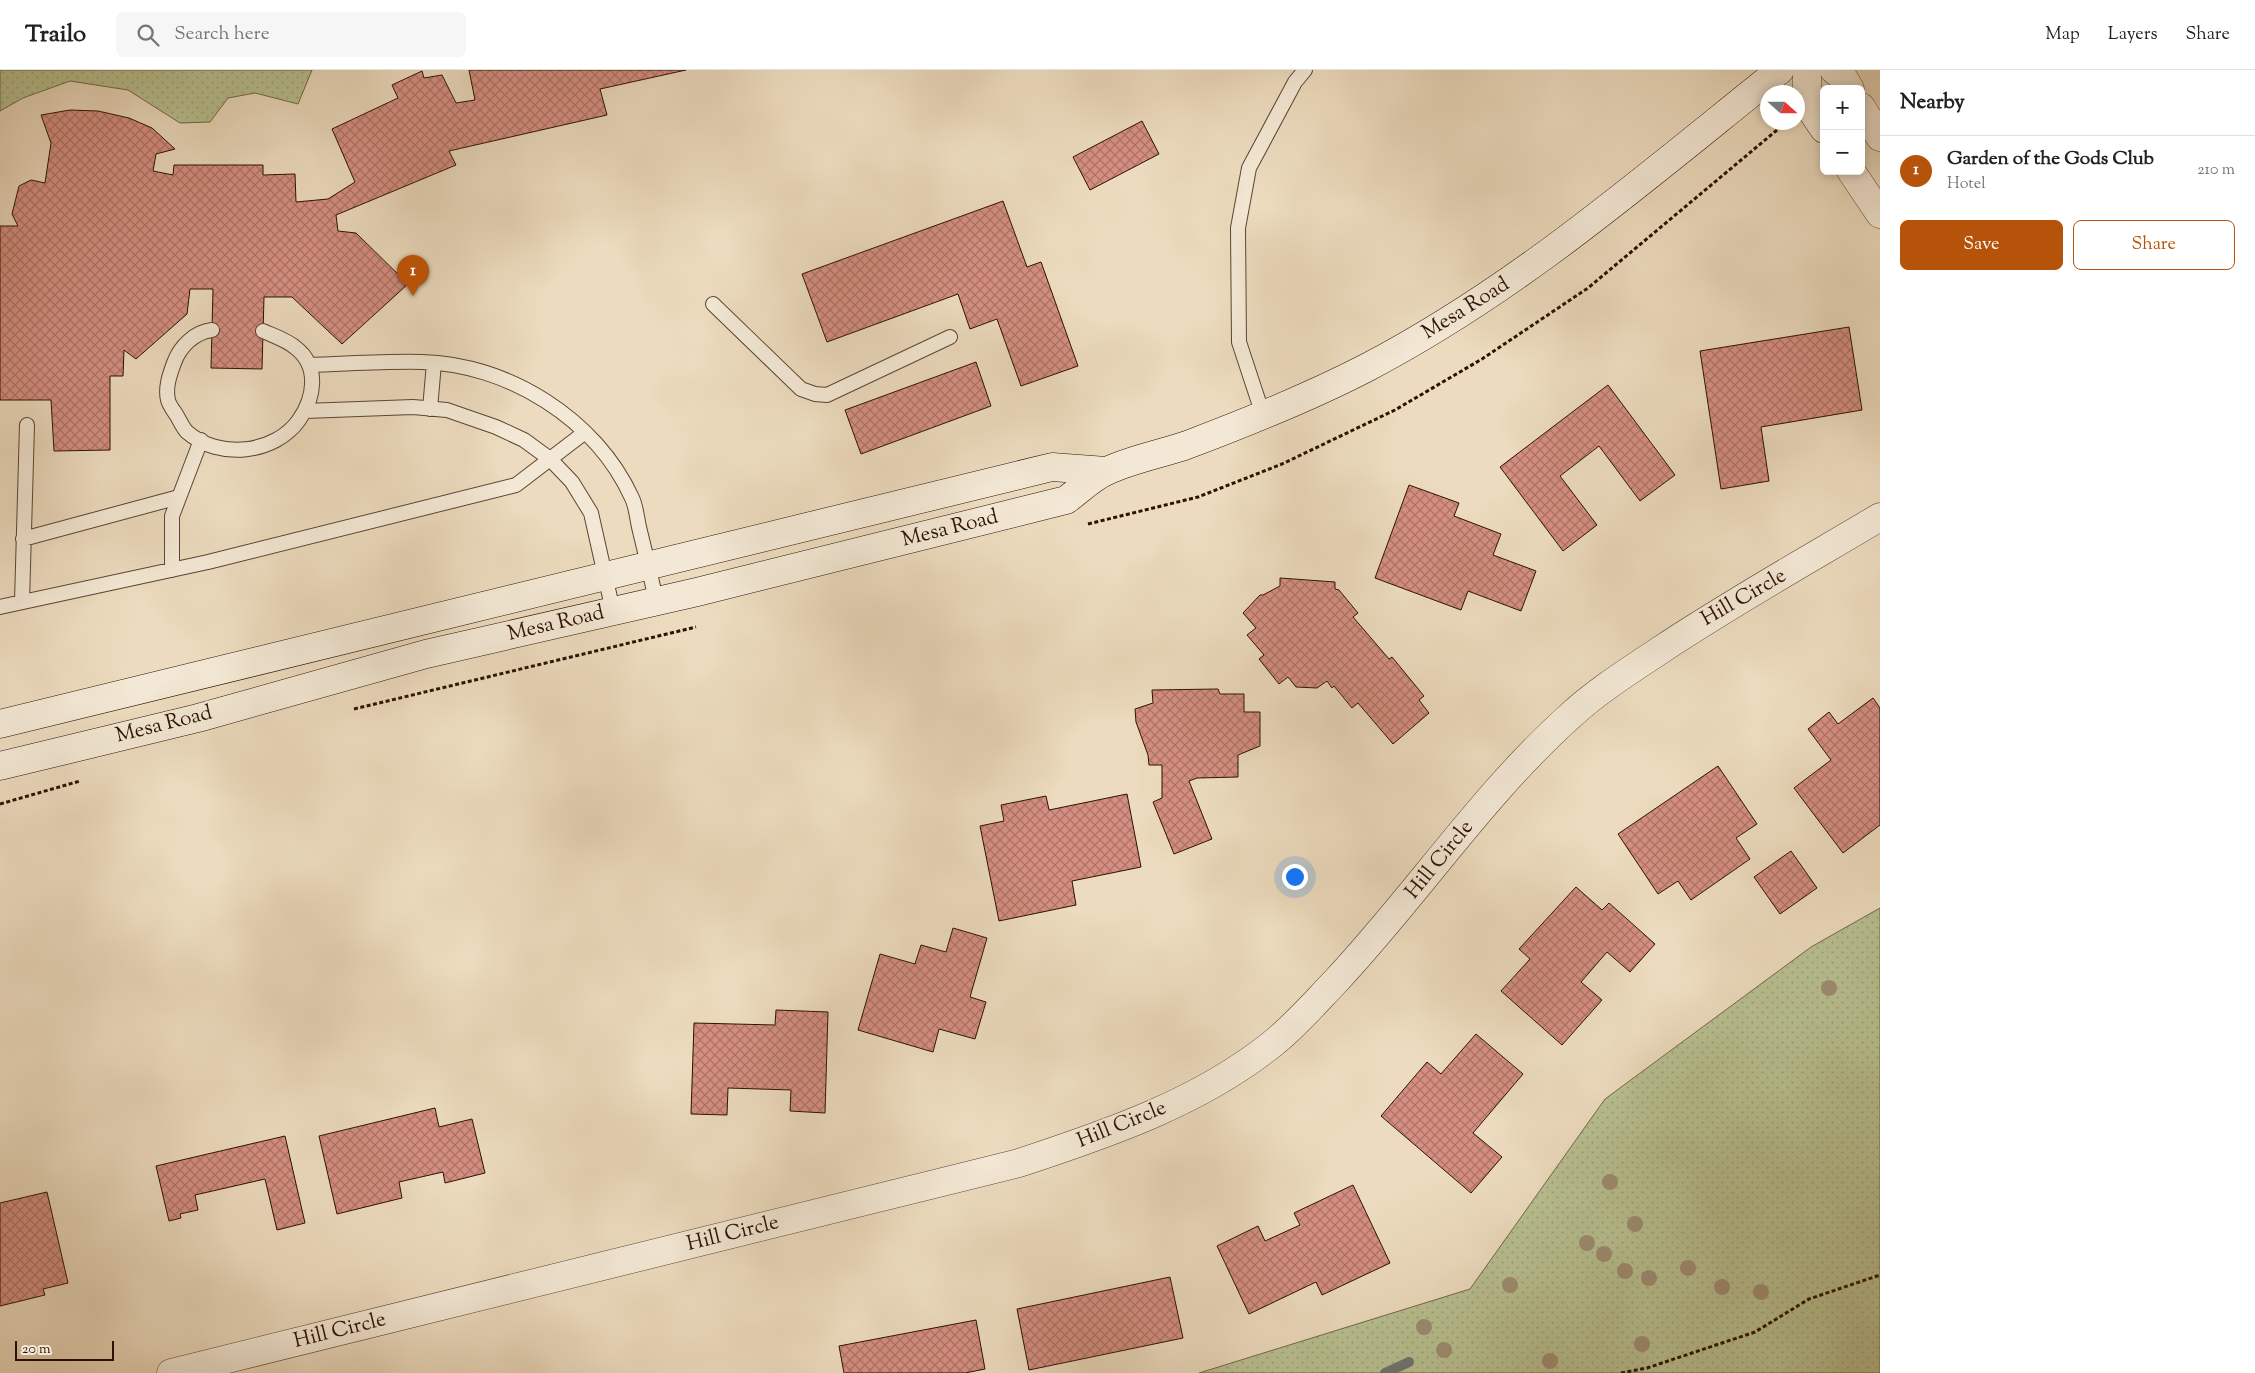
<!DOCTYPE html>
<meta charset="utf-8">
<style>
body{margin:0;font-family:"Sorts Mill Goudy",serif;background:#f6f6f6;color:#222}
.controls{position:absolute;right:15px;top:15px;display:grid;overflow:hidden;border-radius:8px;box-shadow:0 2px 8px #0003}
.controls button{width:45px;height:45px;display:grid;place-items:center;padding:0;border:0;border-bottom:1px solid #e0e0e0;background:#fff;color:#222;font:25px sans-serif}
.compass{position:absolute;left:1760px;top:15px;width:45px;height:45px;border-radius:50%;background:#fff;box-shadow:0 2px 8px #0003;rotate:111deg}
.scale{position:absolute;left:15px;bottom:12px;width:99px;box-sizing:border-box;padding-left:5px;border:2px solid #2d1103;border-top:0;font-size:14px;line-height:18px;white-space:nowrap;color:#2d1103;-webkit-text-stroke:4px #f3e8d5;paint-order:stroke}
.you{position:absolute;left:1294px;top:806px;width:18px;height:18px;margin:-12px;border:4px solid #fff;border-radius:50%;background:#1a73e8;box-shadow:0 0 0 8px #1a73e833}
.badge{display:grid;place-items:center;width:32px;height:32px;border-radius:50%;background:#b45309;color:#fff;font-size:16px;font-weight:700}
.pin{position:absolute;translate:-50% -41px;filter:drop-shadow(0 1px 2px #0008)}
.pin::after{content:'';position:absolute;top:26px;width:18px;height:15px;background:inherit;clip-path:polygon(0 0,100% 0,50% 100%)}
.list{margin:0;padding:0;list-style:none}
h2{display:flex;justify-content:space-between;align-items:center;height:65px;margin:0;padding:0 20px;font-size:21px}
h2 small{font-size:16px;font-weight:400;color:#767676}
.list li{display:grid;grid-template-columns:32px 1fr auto;gap:15px;align-items:center;box-sizing:border-box;height:70px;padding:0 20px;border-top:1px solid #e0e0e0}
.list b{display:block;font-size:19px;white-space:nowrap}
.list p{margin:0;font-size:16px;white-space:nowrap;color:#767676}
.list em{font-size:16px;font-style:normal;color:#767676}
.actions{display:flex;gap:10px;padding:15px 20px}
.actions a{flex:1;padding:11px 0;border:1px solid #b45309;border-radius:8px;text-align:center;font-size:18px;color:#b45309}
.actions .main{background:#b45309;color:#fff}
.icon{flex:none;width:28px;height:28px;fill:none;stroke:currentColor;stroke-width:2;stroke-linecap:round;stroke-linejoin:round}
.map{position:relative;flex:none;width:1880px;height:1303px;overflow:hidden}
header{display:flex;align-items:center;gap:30px;box-sizing:border-box;height:70px;padding:0 25px;background:#fff;border-bottom:1px solid #e0e0e0}
header strong{font-size:24px}
nav{display:flex;gap:28px;margin-inline-start:auto;font-size:18px}
.search{width:350px;height:45px;background:#f6f6f6;display:flex;align-items:center;gap:12px;box-sizing:border-box;padding:0 18px;border-radius:8px;color:#767676;font-size:19px}
main{display:flex}
aside{flex:1;background:#fff}
.map>svg:first-child{display:block}
.grass{fill:url(#grass-dots);stroke:#72684a}
.lines{fill:none;stroke-linecap:round;stroke-linejoin:round}
.stream{stroke:#6e776e;stroke-width:10}
.building{fill:url(#building-cross-hatch);stroke:#2d1103}
.service-casing{stroke:#5d4432;stroke-width:16}
.minor-casing{stroke:#5d4432;stroke-width:29}
.secondary-casing{stroke:#2d1103;stroke-width:29}
.path{stroke:#2d1103;stroke-width:3;stroke-dasharray:4 2.5;stroke-linecap:butt}
.service{stroke:#f3e8d5;stroke-width:14}
.minor{stroke:#f3e8d5;stroke-width:28}
.secondary{stroke:#f3e8d5;stroke-width:28}
.tree{fill:#9e8d73}
.labels{text-anchor:middle;dominant-baseline:central;stroke-width:4.5;stroke-linejoin:round;paint-order:stroke}
.street-label{font-size:21px;fill:#2d1103;stroke:#f3e8d5}
</style>
<header>
<strong>Trailo</strong>
<div class="search"><svg class="icon" aria-label="search" viewBox="0 0 24 24"><circle cx="10" cy="10" r="6"/><path d="M15 15l6 6"/></svg>Search here</div>
<nav><a>Map</a><a>Layers</a><a>Share</a></nav>
</header>
<main>
<div class="map">
<svg width="1880" height="1303" viewBox="0 0 1880 1303">
<defs>
<pattern id="grass-dots" width="8" height="8" patternUnits="userSpaceOnUse" patternTransform="scale(1.25)"><rect width="8" height="8" fill="#b8c091"/><path d="M2 2h.1M6 6h.1" fill="none" stroke="#9ea47b" stroke-width="1.8" stroke-linecap="round"/></pattern>
<pattern id="building-cross-hatch" width="8" height="8" patternUnits="userSpaceOnUse" patternTransform="scale(1.25)"><rect width="8" height="8" fill="#d58f81"/><path d="M0 0l8 8M0 8l8-8" fill="none" stroke="#ad7367"/></pattern>
</defs>
<rect width="100%" height="100%" fill="#ecdbbe"/>
<filter id="stains"><feTurbulence type="fractalNoise" baseFrequency=".004" numOctaves="4"/><feColorMatrix values="0 0 0 0 .2 0 0 0 0 .09 0 0 0 0 .02 0 0 0 .5 -.17"/></filter>
<radialGradient id="worn" r=".72"><stop offset=".6" stop-color="#630" stop-opacity="0"/><stop offset="1" stop-color="#630" stop-opacity=".3"/></radialGradient>
<path class="grass" d="M0 0H312L298 34 255 23 228 28 210 52 180 53 128 20 70 11 23 28 0 41Z
M1880 838V1303H1199L1470 1219 1605 1029 1811 877Z"/>
<g class="lines">
<path class="stream" d="M1385 1303 1409 1292"/>
</g>
<path class="building" d="M469 0H686L600 19 607 45 449 81 456 95 336 145 338 161 356 163 408 214 342 274 292 227H264L262 299 211 298 213 219H190L187 244 136 289 124 280 123 306H110V380L54 381 51 330H0V156H18L12 144 19 116 31 110 45 113 51 73 41 45 70 40 98 41 129 48 152 58 175 79 156 84 153 101 173 105 174 95H263V105L295 104 296 132 328 129 355 112 332 59 398 28 392 15 422 1 424 8 442 5 456 33 475 30Z
M1142 51 1159 84 1090 120 1073 87Z
M1003 131 1027 197 1041 192 1078 296 1021 316 997 249 970 259 958 224 827 272 802 204Z
M1849 257 1862 340 1761 357 1769 411 1721 419 1700 281Z
M976 292 991 336 861 384 845 340Z
M1608 315 1675 405 1640 431 1599 376 1560 406 1597 455 1563 481 1500 397Z
M1409 415 1459 433 1454 446 1501 464 1493 485 1536 501 1521 541 1468 521 1461 540 1375 508Z
M1280 508 1335 512V519L1339 520 1358 543 1353 547 1389 589 1392 587 1424 626 1419 630 1429 643 1393 674 1358 633 1352 638 1334 616 1332 618 1327 611 1317 618 1296 617 1288 607 1279 614 1259 589 1264 585 1247 565 1256 558 1243 543 1260 525H1263L1280 516Z
M1218 619 1220 624H1244V642H1260V676L1238 685V707L1197 708 1189 711 1212 769 1174 784 1153 732 1162 728V695H1149L1148 685 1136 652 1135 639 1153 633 1152 620Z
M1873 628 1880 638V755L1843 783 1794 718 1831 690 1808 659 1829 642 1838 654Z
M1718 696 1757 754 1736 768 1750 789 1691 830 1678 811 1658 824 1618 764Z
M1127 724 1141 797 1072 811 1076 835 999 851 980 756 1004 751 1001 735 1046 726 1049 740Z
M1791 781 1817 818 1780 844 1754 807Z
M1576 817 1602 840 1609 833 1655 874 1630 902 1607 882 1581 912 1602 930 1562 975 1501 921 1530 889 1519 879Z
M953 858 987 868 970 927 986 932 975 969 939 959 933 982 858 960 880 884 915 894 921 875 946 882Z
M776 940 828 942 825 1043 790 1041 791 1020 728 1018 727 1045 691 1044 694 953 775 955Z
M1476 964 1523 1004 1473 1063 1502 1087 1471 1123 1381 1046 1427 992 1441 1004Z
M435 1038 439 1057 472 1049 485 1103 445 1113 443 1102 399 1112 402 1128 337 1144 319 1066Z
M285 1066 305 1153 277 1160 265 1109 195 1125 198 1140 180 1144 181 1148 169 1151 156 1096Z
M1353 1115 1390 1193 1322 1225 1316 1212 1249 1244 1217 1176 1258 1156 1265 1171 1300 1155 1294 1143Z
M47 1122 68 1213 43 1219 45 1225 0 1236V1133Z
M1170 1207 1183 1268 1029 1300 1017 1239Z
M976 1250 985 1299 965 1303H844L839 1276Z"/>
<g class="lines">
<g class="service-casing">
<path id="service" d="M713 234 801 319 815 324 827 325 950 267
M212 260C195 262 180 276 174 293 170 304 165 317 168 330 169 335 174 341 177 346 180 351 183 358 187 362 219 390 275 384 299 350 314 329 320 297 296 278 287 270 274 266 263 261
M309 295C346 294 385 291 422 292 508 294 596 349 632 428 636 436 637 448 639 457 645 482 651 506 656 531
M430 339 434 293
M305 341 413 337 447 340 496 357 524 370 550 389 572 412 591 443 613 541
M1263 345 1239 272 1238 158 1249 98 1295 12 1305 0
M23 469 179 427
M172 500V446L201 370
M22 532 27 355
M0 537 208 492 516 415 584 363"/>
</g>
<g class="minor-casing">
<path id="minor" d="M1807 0V34L1824 59
M1834 0 1843 7 1850 19
M1861 37 1880 67
M1851 101 1880 144
M171 1303 1019 1093C1107 1064 1198 1033 1271 975 1294 957 1314 934 1334 913 1415 827 1482 725 1570 646 1597 621 1629 601 1659 581 1731 533 1806 491 1880 447"/>
</g>
<g class="secondary-casing">
<path id="secondary" d="M0 654 1052 397 1106 401
M0 696 198 648 426 584 697 522 1066 430C1079 421 1092 407 1107 401 1132 389 1161 384 1187 375 1248 352 1308 328 1366 298 1519 218 1646 107 1780 0"/>
</g>
<path class="path" d="M1088 454 1198 427 1282 394 1395 340 1482 289 1588 218 1783 55
M354 639 696 557
M0 734 80 711
M1621 1303 1647 1298 1755 1262 1809 1229 1880 1205"/>
<use href="#service" class="service"/>
<use href="#minor" class="minor"/>
<use href="#secondary" class="secondary"/>
</g>
<g class="tree">
<circle cx="1829" cy="918" r="8"/>
<circle cx="1610" cy="1112" r="8"/>
<circle cx="1635" cy="1154" r="8"/>
<circle cx="1587" cy="1173" r="8"/>
<circle cx="1604" cy="1184" r="8"/>
<circle cx="1688" cy="1198" r="8"/>
<circle cx="1625" cy="1201" r="8"/>
<circle cx="1649" cy="1208" r="8"/>
<circle cx="1510" cy="1215" r="8"/>
<circle cx="1722" cy="1217" r="8"/>
<circle cx="1761" cy="1222" r="8"/>
<circle cx="1424" cy="1257" r="8"/>
<circle cx="1642" cy="1274" r="8"/>
<circle cx="1444" cy="1280" r="8"/>
<circle cx="1550" cy="1291" r="8"/>
</g>
<g class="labels">
<g class="street-label">
<text transform="translate(1466 239) rotate(-32)">Mesa Road</text>
<text transform="translate(950 459) rotate(-14)">Mesa Road</text>
<text transform="translate(1744 528) rotate(-30)">Hill Circle</text>
<text transform="translate(556 554) rotate(-13)">Mesa Road</text>
<text transform="translate(164 655) rotate(-14)">Mesa Road</text>
<text transform="translate(1440 790) rotate(-51)">Hill Circle</text>
<text transform="translate(1122 1055) rotate(-22)">Hill Circle</text>
<text transform="translate(733 1164) rotate(-14)">Hill Circle</text>
<text transform="translate(340 1261) rotate(-14)">Hill Circle</text>
</g>
</g>
<rect width="100%" height="100%" filter="url(#stains)"/>
<rect width="100%" height="100%" fill="url(#worn)"/>
</svg>
<div class="controls">
<button>+</button>
<button>−</button>
</div>
<svg class="compass" viewBox="-18 -18 36 36"><path d="M0-13l5 13h-10z" fill="#e53935"/><path d="M0 13l5-13h-10z" fill="#767676"/></svg>
<div class="scale">20 m</div>
<div class="you"></div>
<div class="pin badge" style="left:413px;top:226px">1</div>
</div>
<aside>
<h2>Nearby<small></small></h2>
<ul class="list">
<li><span class="badge">1</span><div><b>Garden of the Gods Club</b><p>Hotel</p></div><em>210 m</em></li>
</ul>
<div class="actions"><a class="main">Save</a><a>Share</a></div>
</aside>
</main>
